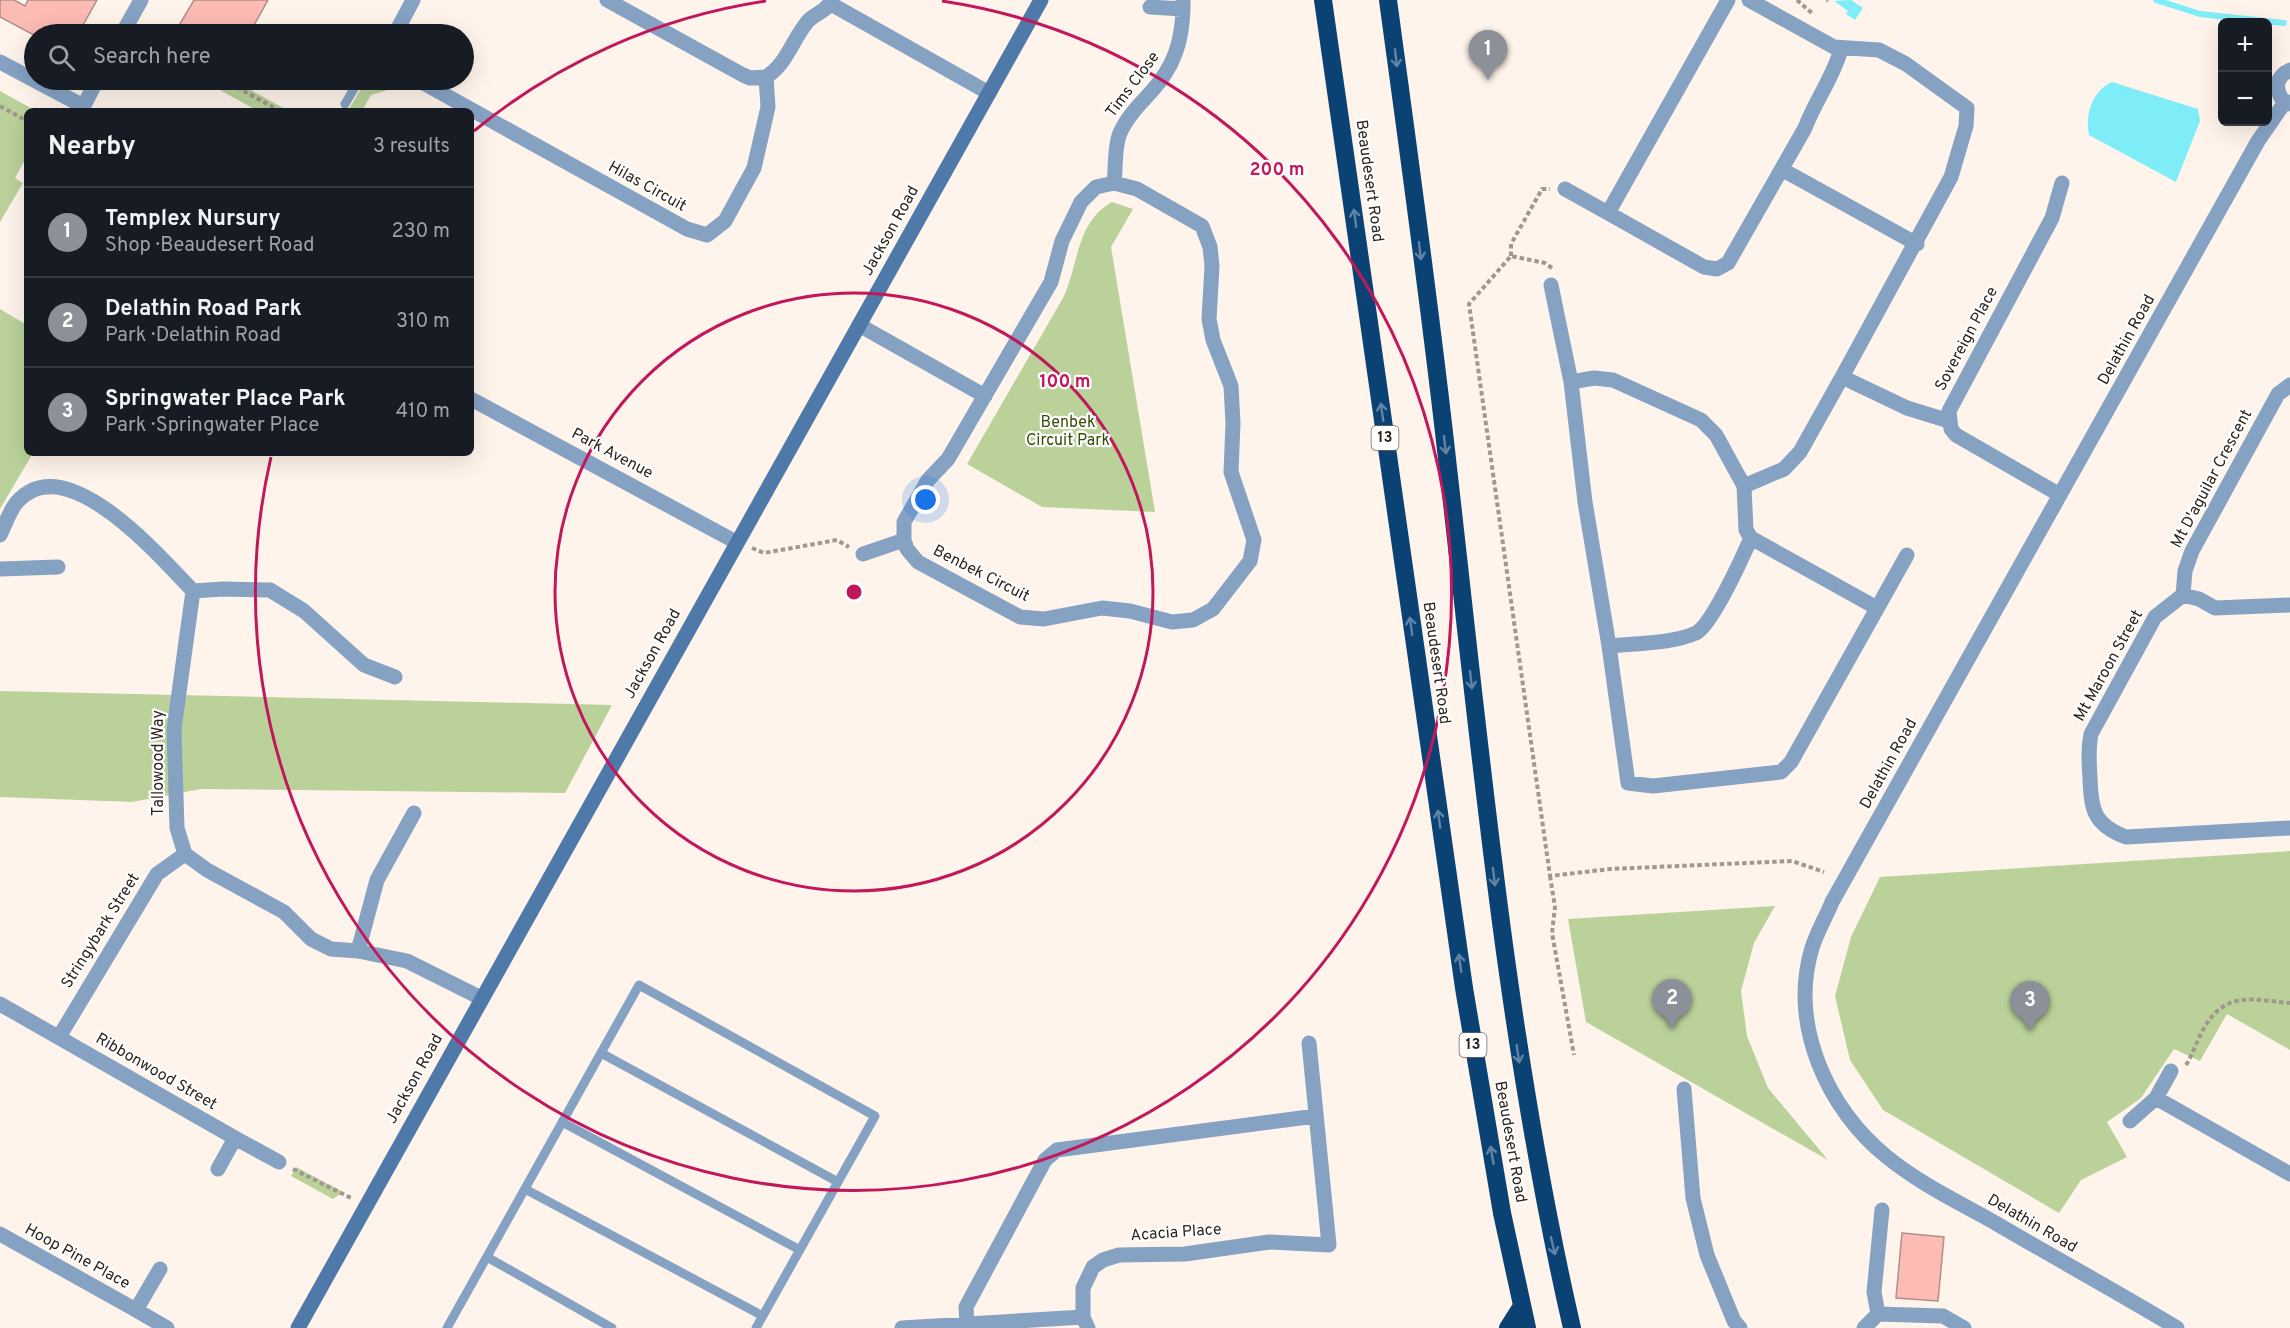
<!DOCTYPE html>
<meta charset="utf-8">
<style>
body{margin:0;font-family:Overpass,sans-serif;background:#242831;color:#f1f3f6}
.controls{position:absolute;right:18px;top:18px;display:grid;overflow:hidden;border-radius:9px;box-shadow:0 6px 24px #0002}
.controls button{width:54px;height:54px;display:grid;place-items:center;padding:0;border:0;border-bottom:2px solid #363941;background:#171b24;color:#f1f3f6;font:30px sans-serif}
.you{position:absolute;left:926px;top:500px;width:21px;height:21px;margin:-15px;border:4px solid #fff;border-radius:50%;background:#1a73e8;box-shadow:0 0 0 9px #1a73e833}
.badge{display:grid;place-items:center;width:39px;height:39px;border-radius:50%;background:#8c9099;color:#fff;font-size:20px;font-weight:700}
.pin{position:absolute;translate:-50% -50px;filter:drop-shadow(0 2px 3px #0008)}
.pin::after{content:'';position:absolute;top:32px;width:21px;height:18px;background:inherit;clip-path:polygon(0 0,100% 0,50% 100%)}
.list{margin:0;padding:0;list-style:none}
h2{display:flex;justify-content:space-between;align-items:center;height:78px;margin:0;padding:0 24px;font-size:26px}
h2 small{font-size:20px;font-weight:400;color:#9ea1a6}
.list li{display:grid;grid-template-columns:39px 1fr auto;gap:18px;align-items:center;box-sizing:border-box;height:90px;padding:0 24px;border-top:2px solid #363941}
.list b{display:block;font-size:22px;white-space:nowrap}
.list p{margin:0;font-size:20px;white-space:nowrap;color:#9ea1a6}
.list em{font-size:20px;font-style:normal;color:#9ea1a6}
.icon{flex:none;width:33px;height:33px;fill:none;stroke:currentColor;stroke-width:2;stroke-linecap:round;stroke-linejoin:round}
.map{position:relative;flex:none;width:2290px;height:1328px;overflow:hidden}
.search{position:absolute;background:#171b24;box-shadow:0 6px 24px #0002;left:24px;top:24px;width:450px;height:66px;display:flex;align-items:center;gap:15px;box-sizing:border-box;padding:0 21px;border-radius:33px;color:#9ea1a6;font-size:22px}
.panel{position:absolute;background:#171b24;box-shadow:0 6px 24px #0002;left:24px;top:108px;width:450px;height:348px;border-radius:9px}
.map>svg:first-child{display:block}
.green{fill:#bad29a}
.water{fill:#7fedf8}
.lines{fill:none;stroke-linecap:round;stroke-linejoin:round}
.stream{stroke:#7fedf8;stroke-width:6}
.building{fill:#fcbbb3;stroke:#b08f8b;stroke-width:1.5}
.path{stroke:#a1978e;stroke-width:4;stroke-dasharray:4.5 3;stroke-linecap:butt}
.lane{stroke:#86a2c3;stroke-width:9}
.street{stroke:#86a2c3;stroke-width:15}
.secondary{stroke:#4f79a8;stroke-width:15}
.highway{stroke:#0b4274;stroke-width:18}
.oneway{stroke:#6084a5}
.ring{fill:none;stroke:#c2185b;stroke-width:3}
.labels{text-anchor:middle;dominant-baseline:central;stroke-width:4.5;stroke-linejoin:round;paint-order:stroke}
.shield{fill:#fff;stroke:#6d6761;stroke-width:1.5}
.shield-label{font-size:15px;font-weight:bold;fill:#2f261d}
.street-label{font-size:16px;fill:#2f261d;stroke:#fff}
.park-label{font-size:16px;fill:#364c05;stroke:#fff}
.centre{fill:#c2185b;stroke:#fff;stroke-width:3}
.ring-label{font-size:18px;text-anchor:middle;font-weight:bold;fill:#c2185b;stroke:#fff;stroke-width:4.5;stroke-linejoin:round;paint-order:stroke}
</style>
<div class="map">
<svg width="2290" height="1328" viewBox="0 0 2290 1328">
<rect width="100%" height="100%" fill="#fef4eb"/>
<path class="green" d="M202 80H233L289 111H258Z
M366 80H383L392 83 388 90 371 95 362 111H348Z
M0 91 36 111H27V156L15 178 23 183 0 222Z
M1112 202 1133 209 1111 247 1155 512 1042 507 967 464 1063 298C1079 264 1076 222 1112 202Z
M0 309 27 325V453H33L0 509Z
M0 691 612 705 565 793 201 789 132 802 0 797Z
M2290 851V1050L2227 1014 2200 1061 2174 1049 2141 1098 2107 1122 2127 1157 2081 1180 2059 1213 1883 1110 1850 1060 1835 996 1851 937 1880 877Z
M1775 906 1754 943 1741 991 1747 1036 1768 1088 1828 1160 1586 1022 1568 919Z
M296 1167 343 1192 333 1199 291 1176Z"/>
<path class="water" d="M1851 0 1863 8 1855 20 1846 14 1848 11 1834 1Z
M2112 82 2198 109 2200 121 2176 182 2089 135C2085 115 2092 91 2112 82Z"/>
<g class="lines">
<path class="stream" d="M2156 0 2200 14 2284 23"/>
</g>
<path class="building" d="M0 0H14L25 6 28 0H97L78 34H32L0 17Z
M194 0H268L249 34H174Z
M1902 1233 1944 1237 1938 1301 1896 1298Z"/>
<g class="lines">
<path class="path" d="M1797 0 1813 14
M1827 0 1828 1
M224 80 280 111
M371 88 386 83 389 80
M0 106 27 121
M1511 256V244L1542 189H1550
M1552 268 1545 263 1511 256 1469 304 1550 876 1610 869 1792 861 1824 872
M752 548 764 553 837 540 849 547
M1550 876 1555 907 1552 933 1574 1055
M2186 1065C2193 1054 2197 1040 2204 1028 2226 990 2253 1000 2290 1003
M293 1169 351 1198"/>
<path class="lane" d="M345 104 359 80
M601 1053 838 1182
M562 1122 800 1250
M525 1189 763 1316
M487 1257 612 1328
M447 1328 639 985 875 1116 756 1328"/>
<path class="street" d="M607 0 743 75 750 78 766 77
M1728 0 1608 213 1704 267 1717 269 1728 263 1805 128C1815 101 1834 76 1841 49
M1749 0 1834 47 1879 50 1906 64 1967 108 1966 126 1951 177 1842 377
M831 4 989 93
M1150 7 1183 9V0
M122 34 141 0
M395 34 413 0
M0 62 83 106
M2290 70C2277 76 2274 87 2282 99L2290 104
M418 80 687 229 707 235 725 221 754 168 768 107 766 77C787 64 792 40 808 21 816 13 827 11 832 0
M81 111 97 80
M1783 170 1917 244
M1114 183 1137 189 1202 226 1210 247 1212 266 1209 319 1213 340 1231 386 1233 423 1231 472 1254 540 1250 561 1213 609 1193 620 1172 622 1130 611 1102 608 1044 619 1020 617 918 562 907 549 904 540V522L928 480 948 459 1051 282 1062 241 1081 202 1096 187Z
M1114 183C1116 168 1114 147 1120 133 1127 117 1139 105 1151 92 1174 67 1182 42 1183 9
M1565 189 1608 213
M1551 285 1571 382 1585 502 1609 646
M859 325 985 396
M1571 382 1594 378 1613 380 1701 420 1716 435 1744 486 1746 530 1751 538 1877 608
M2290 385 2278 394 2192 551 2185 571 2183 595 2199 599 2215 608 2290 605
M471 399 736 542
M1744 486 1784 469 1800 452 1842 377 1907 408 1949 421
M2060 495 1956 435 1951 429 1949 411 2052 218 2062 183
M0 535C5 525 10 510 17 502 66 446 162 559 193 591L174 729 177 828 185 854 207 870 284 912 311 939 331 949 358 951 407 961 481 998
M1751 538C1743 556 1712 625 1696 633 1671 644 1636 643 1609 646L1628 783 1653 786 1781 772 1791 762 1907 555
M863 554 904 540
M0 569 58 567
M193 591 223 589 270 590 304 611 364 665 395 677
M2183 595 2155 617 2091 734C2088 749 2089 763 2090 778 2091 810 2094 825 2126 837L2290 828
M358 951 377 880 414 813
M0 1004 235 1138
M59 1037 157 874 185 854
M1684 1089 1693 1198 1707 1255 1734 1321 1740 1328
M2156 1098 2290 1174
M2130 1121 2156 1098 2171 1071
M218 1169 235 1138 279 1162
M0 1234 136 1310
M160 1269 136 1310 167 1328
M1878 1314 1874 1292 1882 1210
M967 1324 966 1307 1045 1160 1057 1150 1316 1116
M902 1328 1083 1317
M1088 1328 1083 1317V1288L1093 1267 1103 1260 1119 1255 1185 1254 1269 1242 1329 1245 1309 1043
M1864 1328 1878 1314 1943 1316 1964 1328
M2177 1328C2116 1291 2053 1257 1992 1221 1956 1201 1919 1183 1887 1157 1827 1109 1789 1024 1812 948 1817 932 1826 917 1832 902L2258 141 2285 102"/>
<path class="secondary" d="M298 1328 1041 0"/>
<path class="highway" d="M1323 0 1464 988 1502 1213 1527 1328
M1388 0C1409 156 1431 312 1448 468 1481 756 1507 1045 1572 1328
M1508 1328 1522 1306"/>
</g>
<defs><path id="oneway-shaft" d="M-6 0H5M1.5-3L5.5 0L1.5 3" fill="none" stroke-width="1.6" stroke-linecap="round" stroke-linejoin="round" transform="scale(1.5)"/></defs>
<g class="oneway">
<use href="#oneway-shaft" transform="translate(1396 58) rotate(83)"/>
<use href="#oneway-shaft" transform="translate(1355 218) rotate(-98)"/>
<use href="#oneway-shaft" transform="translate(1420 251) rotate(83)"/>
<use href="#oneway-shaft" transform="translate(1382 412) rotate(-98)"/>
<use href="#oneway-shaft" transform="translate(1445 445) rotate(83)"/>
<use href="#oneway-shaft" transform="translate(1411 626) rotate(-98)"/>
<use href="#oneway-shaft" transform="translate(1471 680) rotate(84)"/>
<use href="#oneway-shaft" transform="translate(1439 819) rotate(-98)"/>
<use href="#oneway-shaft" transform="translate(1494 877) rotate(83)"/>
<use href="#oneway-shaft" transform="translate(1460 963) rotate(-98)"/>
<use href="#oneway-shaft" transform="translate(1518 1054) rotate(81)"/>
<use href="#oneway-shaft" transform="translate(1492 1155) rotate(-100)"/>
<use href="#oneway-shaft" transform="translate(1553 1246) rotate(77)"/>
</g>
<g class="ring">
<circle cx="854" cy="592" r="299"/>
<path d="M474 131A598 598 0 0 1 766 1M942 1A598 598 0 1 1 271 457"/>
</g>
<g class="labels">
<g class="shield">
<rect x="1371.5" y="426" width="27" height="24" rx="4.5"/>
<rect x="1459.5" y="1033" width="27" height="24" rx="4.5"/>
</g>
<g class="shield-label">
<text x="1385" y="438">13</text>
<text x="1473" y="1045">13</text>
</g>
<g class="street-label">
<text transform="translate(1133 85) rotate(-53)">Tims Close</text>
<text transform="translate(1369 181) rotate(82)">Beaudesert Road</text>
<text transform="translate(647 187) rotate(29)">Hilas Circuit</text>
<text transform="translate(891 231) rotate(-61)">Jackson Road</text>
<text transform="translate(1967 339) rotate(-62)">Sovereign Place</text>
<text transform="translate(2127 340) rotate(-61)">Delathin Road</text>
<text transform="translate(612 454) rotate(28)">Park Avenue</text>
<text transform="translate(2212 479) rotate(-62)">Mt D'aguilar Crescent</text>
<text transform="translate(981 574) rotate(27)">Benbek Circuit</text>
<text transform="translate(653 654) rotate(-61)">Jackson Road</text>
<text transform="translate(1436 663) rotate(82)">Beaudesert Road</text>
<text transform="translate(2109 666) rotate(-61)">Mt Maroon Street</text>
<text transform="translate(159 763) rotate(-90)">Tallowood Way</text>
<text transform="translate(1889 764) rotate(-61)">Delathin Road</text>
<text transform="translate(101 931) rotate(-58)">Stringybark Street</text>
<text transform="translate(156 1072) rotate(30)">Ribbonwood Street</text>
<text transform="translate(415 1079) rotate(-61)">Jackson Road</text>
<text transform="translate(1510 1142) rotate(80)">Beaudesert Road</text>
<text transform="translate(2032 1224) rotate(30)">Delathin Road</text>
<text transform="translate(1176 1233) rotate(-4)">Acacia Place</text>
<text transform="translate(77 1257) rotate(29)">Hoop Pine Place</text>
</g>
<g class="park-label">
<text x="1068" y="423">Benbek<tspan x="1068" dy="18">Circuit Park</tspan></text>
</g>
</g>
<circle cx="854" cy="592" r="9" class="centre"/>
<g class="ring-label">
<text x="1277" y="175">200 m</text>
<text x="1065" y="387">100 m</text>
</g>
</svg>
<div class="controls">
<button>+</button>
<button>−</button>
</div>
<div class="you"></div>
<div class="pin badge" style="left:1488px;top:80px">1</div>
<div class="pin badge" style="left:1672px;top:1029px">2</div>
<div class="pin badge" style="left:2030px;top:1031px">3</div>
<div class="search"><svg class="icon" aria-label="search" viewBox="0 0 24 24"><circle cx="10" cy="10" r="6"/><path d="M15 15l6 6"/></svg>Search here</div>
<section class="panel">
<h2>Nearby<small>3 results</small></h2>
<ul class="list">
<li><span class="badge">1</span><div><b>Templex Nursury</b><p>Shop · Beaudesert Road</p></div><em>230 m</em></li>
<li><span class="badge">2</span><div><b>Delathin Road Park</b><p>Park · Delathin Road</p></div><em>310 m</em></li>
<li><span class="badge">3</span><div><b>Springwater Place Park</b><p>Park · Springwater Place</p></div><em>410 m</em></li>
</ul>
</section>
</div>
